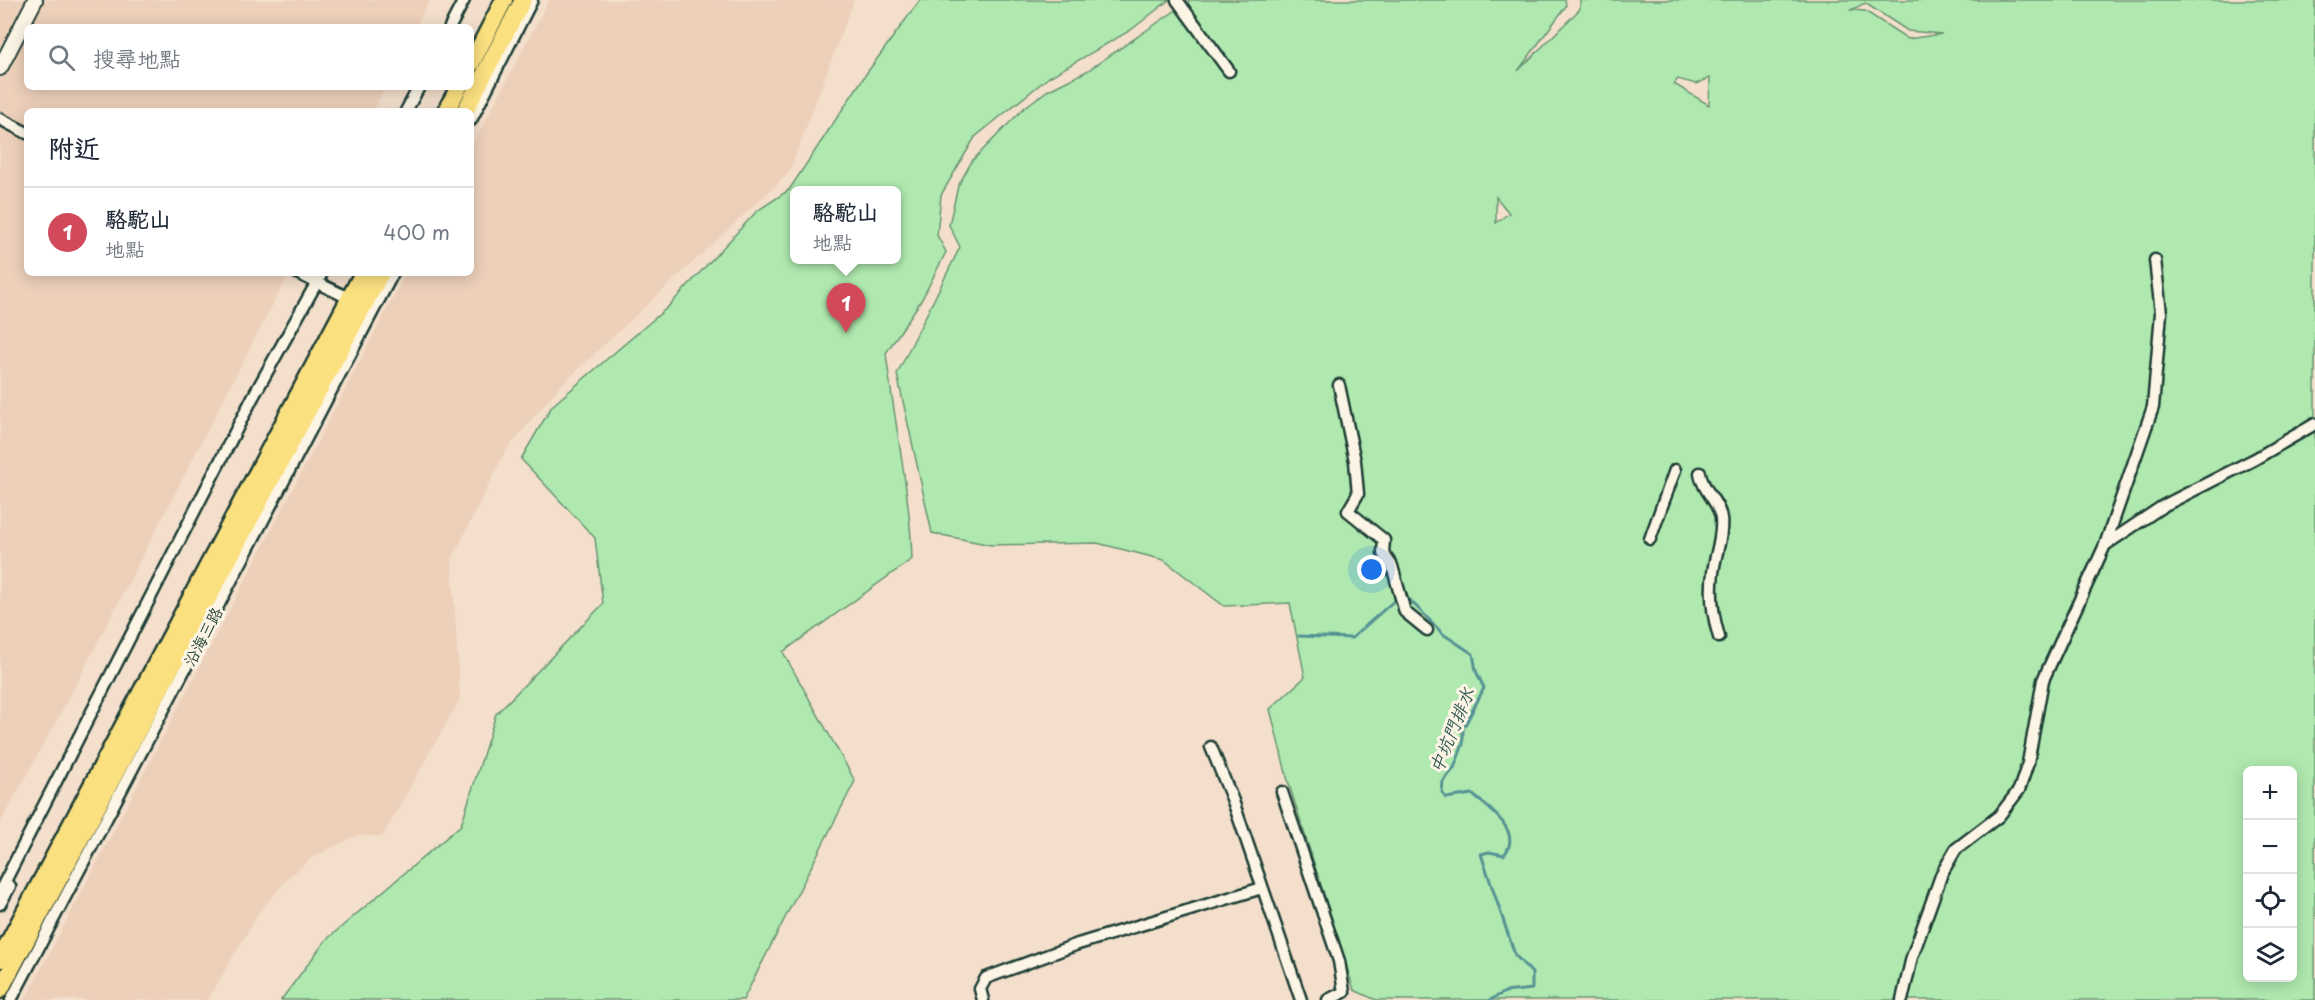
<!DOCTYPE html>
<html lang="zh-TW">
<meta charset="utf-8">
<style>
body{margin:0;font-family:"Playpen Sans","LXGW WenKai TC",sans-serif;background:#f2f2f3;color:#1f2937}
.controls{position:absolute;right:18px;bottom:18px;display:grid;overflow:hidden;border-radius:9px;box-shadow:0 3px 15px #0003}
.controls button{width:54px;height:54px;display:grid;place-items:center;padding:0;border:0;border-bottom:2px solid #e0e1e3;background:#fff;color:#1f2937;font:30px sans-serif}
.you{position:absolute;left:1372px;top:570px;width:21px;height:21px;margin:-15px;border:4px solid #fff;border-radius:50%;background:#1a73e8;box-shadow:0 0 0 9px #1a73e833}
.badge{display:grid;place-items:center;width:39px;height:39px;border-radius:50%;background:#d1495b;color:#fff;font-size:20px;font-weight:700}
.pin{position:absolute;translate:-50% -50px;filter:drop-shadow(0 2px 3px #0008)}
.pin::after{content:'';position:absolute;top:32px;width:21px;height:18px;background:inherit;clip-path:polygon(0 0,100% 0,50% 100%)}
.popup{position:absolute;left:790px;top:186px;width:111px;height:78px;box-sizing:border-box;display:grid;place-content:center;border-radius:9px;background:#fff;filter:drop-shadow(0 2px 4px #0005);font-size:20px;white-space:nowrap;color:#747a83}
.popup b{font-size:22px;color:#1f2937}
.popup::after{content:'';position:absolute;left:50%;top:100%;margin-left:-12px;border:12px solid transparent;border-top-color:#fff}
.list{margin:0;padding:0;list-style:none}
h2{display:flex;justify-content:space-between;align-items:center;height:78px;margin:0;padding:0 24px;font-size:26px}
h2 small{font-size:20px;font-weight:400;color:#747a83}
.list li{display:grid;grid-template-columns:39px 1fr auto;gap:18px;align-items:center;box-sizing:border-box;height:90px;padding:0 24px;border-top:2px solid #e0e1e3}
.list b{display:block;font-size:22px;white-space:nowrap}
.list p{margin:0;font-size:20px;white-space:nowrap;color:#747a83}
.list em{font-size:20px;font-style:normal;color:#747a83}
.icon{flex:none;width:33px;height:33px;fill:none;stroke:currentColor;stroke-width:2;stroke-linecap:round;stroke-linejoin:round}
.map{position:relative;flex:none;width:2315px;height:1000px;overflow:hidden}
.search{position:absolute;background:#fff;box-shadow:0 3px 15px #0003;left:24px;top:24px;width:450px;height:66px;display:flex;align-items:center;gap:15px;box-sizing:border-box;padding:0 21px;border-radius:9px;color:#747a83;font-size:22px}
.panel{position:absolute;background:#fff;box-shadow:0 3px 15px #0003;left:24px;top:108px;width:450px;height:168px;border-radius:9px}
.map>svg:first-child{display:block}
.built{fill:#edd0ba}
.green{fill:#afe9af;stroke:#679372;stroke-width:1.5;fill-rule:evenodd}
.lines{fill:none;stroke-linecap:round;stroke-linejoin:round}
.stream{stroke:#569294;stroke-width:3}
.minor-casing{stroke:#1f3d34;stroke-width:15}
.tertiary-casing{stroke:#1f3d34;stroke-width:18}
.primary-casing{stroke:#1f3d34;stroke-width:21}
.minor{stroke:#fcf5e5;stroke-width:10}
.tertiary{stroke:#fcf5e5;stroke-width:14}
.primary{stroke:#fbe080;stroke-width:16}
.labels{text-anchor:middle;dominant-baseline:central;stroke-width:6;stroke-linejoin:round;paint-order:stroke}
.street-label{font-size:16px;fill:#1f3d34;stroke:#fcf5e5}
.water-label{font-size:18px;font-style:italic;fill:#315954;stroke:#fcf5e5}
</style>
<div class="map">
<svg width="2315" height="1000" viewBox="0 0 2315 1000">
<rect width="100%" height="100%" fill="#f3dfcc"/>
<filter id="ink" filterUnits="userSpaceOnUse"><feTurbulence type="fractalNoise" baseFrequency=".0167" numOctaves="2"/><feDisplacementMap in="SourceGraphic" scale="12" xChannelSelector="R" yChannelSelector="G"/><feConvolveMatrix kernelMatrix="1 2 1 2 8 2 1 2 1" color-interpolation-filters="sRGB"/></filter>
<g filter="url(#ink)">
<path class="built" d="M0 0H430L416 27H27V87H385L373 111H27V273H289L69 698 0 823Z
M549 0H854L789 173 559 387 505 452 452 559 460 699 382 837 359 835 347 840 312 858 289 877 259 912 208 1000H25L406 273H471V148Z"/>
<path class="green" d="M920 0H1169L1131 30 1049 77 975 137 941 195 937 235 946 252 922 299 886 353C894 422 910 490 912 559L783 652 855 781 743 1000H281L326 940 461 825 496 714 603 604 595 538 521 459 552 406 668 307 757 211 789 190 866 74ZM897 190V260H795V190Z
M1191 0H1565L1566 6 1518 71 1580 9V0H2315V1000H1376L1354 990 1288 781 1270 709 1305 677 1290 603 1224 606 1164 560 1097 543 991 545 932 533 897 374 960 247 949 225 958 186 972 161 1025 107 1047 91 1087 71ZM1865 3 1908 31 1942 34 1908 39 1865 11 1851 10ZM1710 78 1709 105 1674 84 1678 79 1696 84ZM1496 197 1509 213 1496 223ZM2248 770H2292V978H2248Z"/>
<g class="lines">
<path class="stream" d="M1409 599 1443 634 1473 654 1476 671 1484 688 1463 729V744L1454 768 1443 782 1442 792 1446 798 1472 794C1488 808 1524 831 1504 855L1489 852 1481 854 1515 955 1532 973V989L1505 992 1490 1000
M1299 636 1352 638 1396 599"/>
<g class="minor-casing">
<path id="minor" d="M1177 0 1229 71
M450 27 464 0
M406 111 419 87
M0 119 27 133
M471 120 532 0
M297 273 355 301
M1339 385 1355 461 1358 494 1348 511 1384 540 1383 553 1392 566 1405 612 1427 630
M1700 473C1702 490 1719 502 1721 518 1723 538 1715 554 1713 573 1710 594 1713 617 1719 637
M1650 539 1675 470
M2105 545 2153 407 2161 313 2155 260
M1211 747 1233 801 1301 1000
M1282 792 1339 961 1344 992 1328 1000
M0 891 253 397 322 273
M0 904 10 886
M11 1000 393 273
M983 1000 980 989 986 978 1078 944 1262 888
M1902 1000 1912 957 1942 873 1956 849 1999 816 2019 790 2028 763 2043 680 2105 545 2163 506 2255 459 2315 424"/>
</g>
<g class="tertiary-casing">
<path id="tertiary" d="M0 68 35 0"/>
</g>
<g class="primary-casing">
<path id="primary" d="M471 64 504 0
M446 111 459 87
M465 111 523 0
M0 959 363 273
M0 990 381 273"/>
</g>
<use href="#minor" class="minor"/>
<use href="#tertiary" class="tertiary"/>
<use href="#primary" class="primary"/>
</g>
</g>
<g class="labels">
<g class="street-label">
<text transform="translate(202 636) rotate(-62)">沿海三路</text>
</g>
<g class="water-label">
<text transform="translate(1451 730) rotate(-68)">中坑門排水</text>
</g>
</g>
</svg>
<div class="controls">
<button>+</button>
<button>−</button>
<button><svg class="icon" aria-label="locate" viewBox="0 0 24 24"><circle cx="12" cy="12" r="6"/><path d="M12 2v4M12 18v4M2 12h4M18 12h4"/></svg></button>
<button><svg class="icon" aria-label="layers" viewBox="0 0 24 24"><path d="M12 4l9 5-9 5-9-5zM3 14l9 5 9-5"/></svg></button>
</div>
<div class="you"></div>
<div class="pin badge" style="left:846px;top:333px">1</div>
<div class="popup"><b>駱駝山</b>地點</div>
<div class="search"><svg class="icon" aria-label="search" viewBox="0 0 24 24"><circle cx="10" cy="10" r="6"/><path d="M15 15l6 6"/></svg>搜尋地點</div>
<section class="panel">
<h2>附近<small></small></h2>
<ul class="list">
<li><span class="badge">1</span><div><b>駱駝山</b><p>地點</p></div><em>400 m</em></li>
</ul>
</section>
</div>
